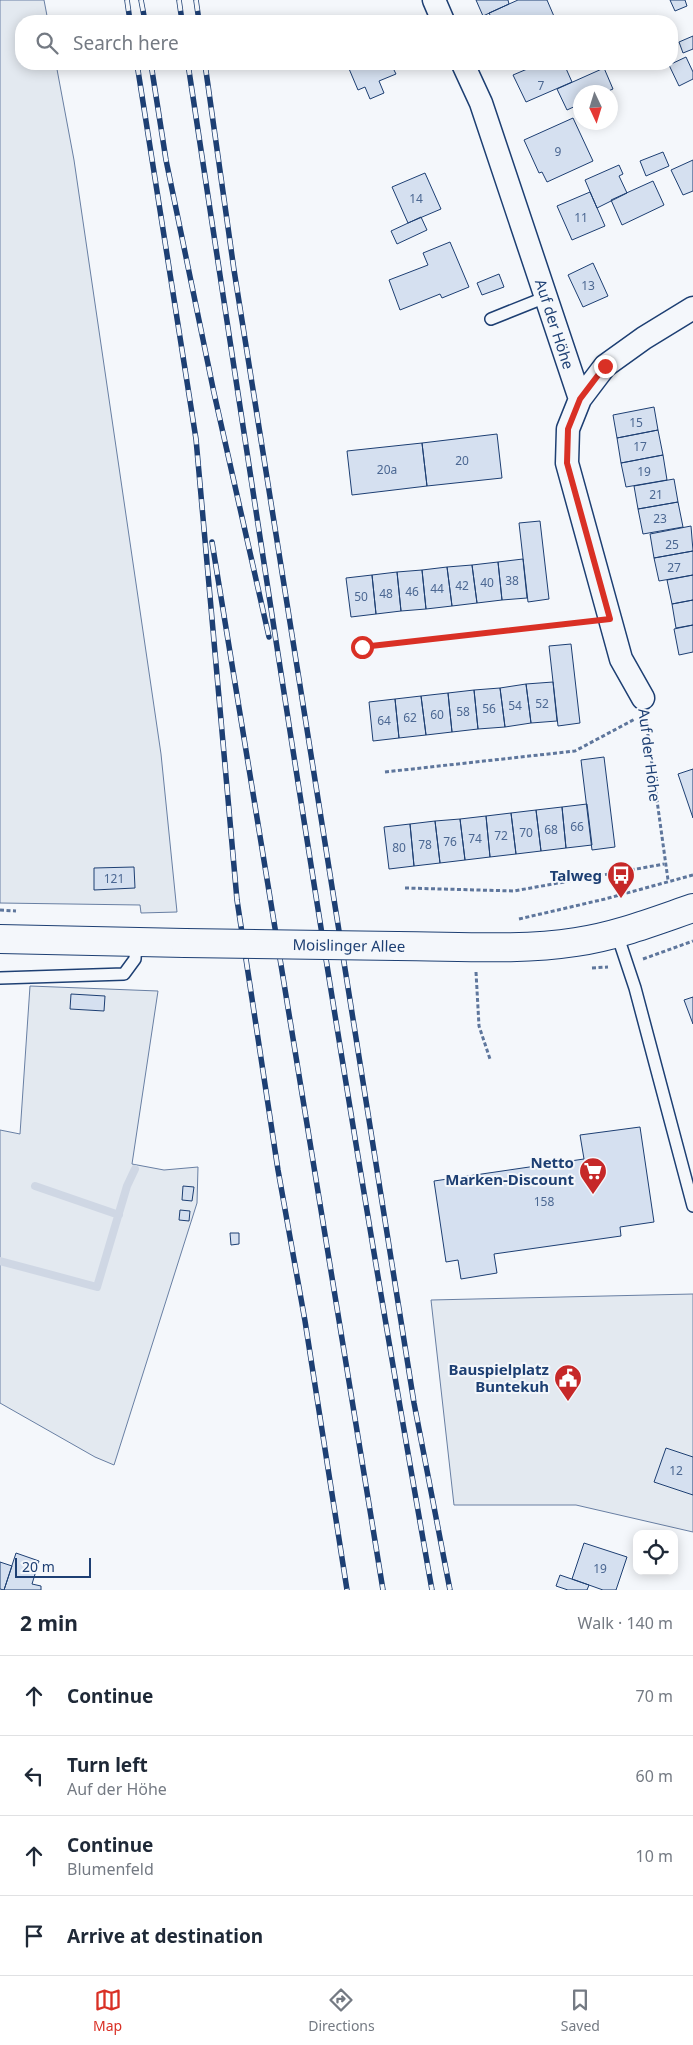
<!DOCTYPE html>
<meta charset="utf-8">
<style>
body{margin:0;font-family:"Noto Sans",sans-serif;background:#f2f2f3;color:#1f2937}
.controls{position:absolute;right:15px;bottom:15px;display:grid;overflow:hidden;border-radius:10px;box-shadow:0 2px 12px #0003}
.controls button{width:45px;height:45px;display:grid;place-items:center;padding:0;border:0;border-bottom:1px solid #e0e1e3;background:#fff;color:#1f2937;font:25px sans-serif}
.compass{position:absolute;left:573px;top:85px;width:45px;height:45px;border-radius:50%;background:#fff;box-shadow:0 2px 12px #0003;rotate:176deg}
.scale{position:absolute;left:15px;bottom:12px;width:76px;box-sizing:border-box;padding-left:5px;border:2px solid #1d3f73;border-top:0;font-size:14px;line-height:18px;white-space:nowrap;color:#1d3f73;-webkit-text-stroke:4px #f4f7fb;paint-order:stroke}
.stop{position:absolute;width:15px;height:15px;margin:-11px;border:4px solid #d93025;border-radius:50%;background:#fff}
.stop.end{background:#d93025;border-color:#fff;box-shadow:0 1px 5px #0008}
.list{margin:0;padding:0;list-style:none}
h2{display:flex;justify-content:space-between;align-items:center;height:65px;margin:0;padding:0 20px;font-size:21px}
h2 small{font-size:16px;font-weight:400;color:#747a83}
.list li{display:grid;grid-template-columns:32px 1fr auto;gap:15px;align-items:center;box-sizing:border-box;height:80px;padding:0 20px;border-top:1px solid #e0e1e3}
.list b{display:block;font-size:19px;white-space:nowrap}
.list p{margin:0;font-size:16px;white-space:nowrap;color:#747a83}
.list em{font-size:16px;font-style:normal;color:#747a83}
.icon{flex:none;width:28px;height:28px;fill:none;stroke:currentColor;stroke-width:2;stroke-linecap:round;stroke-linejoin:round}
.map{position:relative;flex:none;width:693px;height:1590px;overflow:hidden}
.search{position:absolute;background:#fff;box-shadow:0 2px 12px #0003;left:15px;right:15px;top:15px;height:55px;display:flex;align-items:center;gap:12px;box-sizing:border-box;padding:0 18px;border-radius:20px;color:#747a83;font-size:19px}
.sheet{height:385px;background:#fff}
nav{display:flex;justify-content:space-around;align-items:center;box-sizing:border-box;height:70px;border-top:1px solid #e0e1e3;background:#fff;font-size:14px;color:#747a83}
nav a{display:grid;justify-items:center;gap:2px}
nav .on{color:#d93025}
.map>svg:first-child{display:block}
.green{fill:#e3e9f0;stroke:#687fa3}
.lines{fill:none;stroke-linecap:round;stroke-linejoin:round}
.stream{stroke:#cfd7e4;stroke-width:8}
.building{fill:#d5e0f0;stroke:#1d3f73}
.lane-casing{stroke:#1d3f73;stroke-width:14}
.street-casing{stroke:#1d3f73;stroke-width:25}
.primary-casing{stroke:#1d3f73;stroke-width:30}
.path{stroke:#5e769c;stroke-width:3;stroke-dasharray:4 2.5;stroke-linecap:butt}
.lane{stroke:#f4f7fb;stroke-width:11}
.street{stroke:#f4f7fb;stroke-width:22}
.primary{stroke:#f4f7fb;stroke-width:28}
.rail-casing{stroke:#1d3f73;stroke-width:5.5}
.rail{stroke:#f4f7fb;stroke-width:4;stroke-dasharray:11;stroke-linecap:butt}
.primary-bridge-casing{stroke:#1d3f73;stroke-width:30;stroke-linecap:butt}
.primary-bridge{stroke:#f4f7fb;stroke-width:28}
.route{stroke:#d93025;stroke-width:6}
.labels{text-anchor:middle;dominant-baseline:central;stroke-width:4;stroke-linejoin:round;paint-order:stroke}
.number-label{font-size:12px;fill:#4b6792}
.street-label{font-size:15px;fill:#1d3f73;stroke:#f4f7fb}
.poi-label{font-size:15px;font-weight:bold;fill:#1d3f73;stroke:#f4f7fb;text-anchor:end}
</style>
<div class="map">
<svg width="693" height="1590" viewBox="0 0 693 1590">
<rect width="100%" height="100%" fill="#f4f7fb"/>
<path class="green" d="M0 0H44L48 21H21V64H56L74 160 161 754 177 912 141 913 140 905 0 903Z
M30 986 158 991 132 1164 164 1170 198 1167 197 1203 114 1465 95 1457 0 1403V1130L20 1134Z
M693 1294V1532L576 1505H454L431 1300Z"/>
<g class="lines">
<path class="stream" d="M35 1186 119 1215
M0 1261 97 1287 127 1186 135 1169"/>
</g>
<path class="building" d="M476 0H508L509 4 483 16Z
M518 0H547L556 21H493L489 13Z
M670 0H685L687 6 675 11Z
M693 36V49L683 53 679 42Z
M686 57 693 72V79L679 86 669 65Z
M347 64H391L396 74 379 81 384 93 370 99 365 87 358 90Z
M539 64H564L572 82 526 102 513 75Z
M604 68 613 89 606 92H580V104L567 110 557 89Z
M573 118 593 161 547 182 542 172 539 173 524 140Z
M663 152 669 166 646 176 640 161Z
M693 160V191L683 195 671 170Z
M619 165 623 174 619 176 627 193 597 208 585 180Z
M425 173 441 209 408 223 392 187Z
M653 181 664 205 622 225 611 200Z
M590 192 605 226 572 240 557 206Z
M421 217 427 230 397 244 391 231Z
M450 242 469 287 442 298 440 294 400 310 389 280 428 265 423 253Z
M593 263 608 296 583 307 568 275Z
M499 274 504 287 482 295 477 283Z
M654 407 658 430 617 438 613 415Z
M658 430 663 455 621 463 617 438Z
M497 434 502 478 427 486 422 443Z
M422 443 427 486 352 495 347 451Z
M663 455 667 480 626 487 621 463Z
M674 479 678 502 638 509 634 486Z
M678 502 683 527 643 534 638 509Z
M540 521 549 599 528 602 519 523Z
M691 526 693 551 654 558 650 534Z
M693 551V575L659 581 654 558Z
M523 559 527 598 502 600 498 562Z
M498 562 502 600 477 603 472 565Z
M472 565 477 603 452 606 447 567Z
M447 567 452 606 426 609 422 570Z
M422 570 426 609 401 611 397 572Z
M397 572 401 611 376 614 372 575Z
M372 575 376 614 351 617 346 578Z
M693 575V600L672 604 667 580Z
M693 600V625L676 628 672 604Z
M693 625V652L679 655 674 629Z
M571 644 580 723 558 726 549 646Z
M553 682 557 721 531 723 526 684Z
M526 684 531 723 505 727 500 688Z
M500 688 505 727 478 729 474 690Z
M474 690 478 729 452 732 448 693Z
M448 693 452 732 426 735 421 696Z
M421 696 426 735 399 738 395 699Z
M395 699 399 738 373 741 369 702Z
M604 757 615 847 592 850 581 760Z
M693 769V818L678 774Z
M587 804 592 845 566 848 562 807Z
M562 807 566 848 541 851 536 810Z
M536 810 541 851 516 854 511 813Z
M511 813 516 854 490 857 486 816Z
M486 816 490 857 465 860 460 819Z
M460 819 465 860 440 863 435 821Z
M435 821 440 863 414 866 410 824Z
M410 824 414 866 389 869 384 827Z
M134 867 135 888 94 890V868Z
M71 994 105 996 104 1011 70 1009Z
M693 997V1024L684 1000Z
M640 1127 654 1222 620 1227 621 1236 494 1254 497 1273 461 1279 458 1260 446 1262 434 1181 584 1159 580 1135Z
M183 1186 194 1187 192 1201 182 1200Z
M180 1210 190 1211 189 1221 179 1220Z
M230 1233H239V1244L231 1245Z
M666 1448 693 1457V1495L654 1482Z
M584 1543 627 1557 616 1590H603L572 1579Z
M16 1553 39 1561 32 1584 41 1586V1590H4Z
M0 1562 12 1566 4 1590 0 1589Z
M560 1575 589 1585 587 1590H568L556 1586Z"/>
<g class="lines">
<g class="lane-casing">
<path id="lane" d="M491 319 546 297
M617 934 635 988 693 1206
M0 978 124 974 135 959 136 942"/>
</g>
<g class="street-casing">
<path id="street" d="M434 0 443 21
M463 64 481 103 580 399
M643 698 621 659 610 619 567 463 568 429 580 399 605 366 644 338 693 308"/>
</g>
<g class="primary-casing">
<path id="primary" d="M0 939 185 943
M397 946C456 946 518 951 576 942 617 936 655 921 693 908"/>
</g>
<path class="path" d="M362 647 588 622
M646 721 668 880
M385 772 575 751 635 719
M405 888 514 891 664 864
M0 910 16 911
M519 919 605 899 693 875
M643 959 693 941
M592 968 608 967
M476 972 479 1026 490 1059"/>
<use href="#lane" class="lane"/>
<use href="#street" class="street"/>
<use href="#primary" class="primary"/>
<g class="rail-casing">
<path id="rail" d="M127 0 130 21
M141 0 145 21
M179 0 182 21
M196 0 199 21
M137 64 196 439 237 900 278 1170 305 1321 347 1590
M151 64 166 160 214 393 269 637
M188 64C265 573 342 1083 432 1590
M205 64 234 270 414 1403 450 1590
M212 542 383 1590"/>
</g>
<use href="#rail" class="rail"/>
<g class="primary-bridge-casing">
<path id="primary-bridge" d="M185 943 397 946"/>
</g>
<use href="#primary-bridge" class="primary-bridge"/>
</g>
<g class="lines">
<path class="route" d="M362 647 610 619 567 463 568 429 580 399 605 366"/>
</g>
<defs>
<g id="bus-pin" transform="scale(1.4375)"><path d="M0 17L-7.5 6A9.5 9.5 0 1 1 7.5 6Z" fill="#c62828" stroke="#f4f7fb"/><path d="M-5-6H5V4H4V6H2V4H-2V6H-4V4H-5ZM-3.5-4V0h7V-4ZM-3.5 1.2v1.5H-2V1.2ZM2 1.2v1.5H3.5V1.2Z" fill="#fff"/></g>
<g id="supermarket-pin" transform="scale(1.4375)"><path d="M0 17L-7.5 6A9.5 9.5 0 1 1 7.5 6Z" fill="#c62828" stroke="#f4f7fb"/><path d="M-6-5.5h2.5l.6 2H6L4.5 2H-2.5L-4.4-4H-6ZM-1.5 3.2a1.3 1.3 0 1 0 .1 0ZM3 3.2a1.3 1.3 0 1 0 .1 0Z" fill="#fff"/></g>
<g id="civic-pin" transform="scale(1.4375)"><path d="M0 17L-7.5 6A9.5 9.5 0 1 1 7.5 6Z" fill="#c62828" stroke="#f4f7fb"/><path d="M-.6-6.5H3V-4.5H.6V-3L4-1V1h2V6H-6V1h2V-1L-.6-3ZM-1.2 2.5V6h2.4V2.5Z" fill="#fff"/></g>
</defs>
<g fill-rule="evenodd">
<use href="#bus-pin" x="621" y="875"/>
<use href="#supermarket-pin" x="593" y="1171"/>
<use href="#civic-pin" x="568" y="1378"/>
</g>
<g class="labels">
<g class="number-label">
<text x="541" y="85">7</text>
<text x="558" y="151">9</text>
<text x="416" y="198">14</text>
<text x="581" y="217">11</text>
<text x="588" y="285">13</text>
<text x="636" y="422">15</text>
<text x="640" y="446">17</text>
<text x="462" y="460">20</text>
<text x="387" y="469">20a</text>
<text x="644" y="471">19</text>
<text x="656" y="494">21</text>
<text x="660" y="518">23</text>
<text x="672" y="544">25</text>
<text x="674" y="567">27</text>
<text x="512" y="580">38</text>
<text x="487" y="582">40</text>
<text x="462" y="585">42</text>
<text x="437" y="588">44</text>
<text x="412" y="591">46</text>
<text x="386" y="593">48</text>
<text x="361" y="596">50</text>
<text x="542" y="703">52</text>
<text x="515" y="705">54</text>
<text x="489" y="708">56</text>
<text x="463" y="711">58</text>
<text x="437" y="714">60</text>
<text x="410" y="717">62</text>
<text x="384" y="720">64</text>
<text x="577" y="826">66</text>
<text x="551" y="829">68</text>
<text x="526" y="832">70</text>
<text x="501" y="835">72</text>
<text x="475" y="838">74</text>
<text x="450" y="841">76</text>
<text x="425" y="844">78</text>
<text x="399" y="847">80</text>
<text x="114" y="878">121</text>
<text x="544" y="1201">158</text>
<text x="676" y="1470">12</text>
<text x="600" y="1568">19</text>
</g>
<g class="street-label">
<text transform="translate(555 324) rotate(72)">Auf der Höhe</text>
<text transform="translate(650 755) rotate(83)">Auf der Höhe</text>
<text transform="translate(349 945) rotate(1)">Moislinger Allee</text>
</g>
<g class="poi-label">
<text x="602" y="875">Talweg</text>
<text x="574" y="1162">Netto<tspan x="574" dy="17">Marken-Discount</tspan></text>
<text x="549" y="1369">Bauspielplatz<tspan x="549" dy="17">Buntekuh</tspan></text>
</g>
</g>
</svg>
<div class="controls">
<button><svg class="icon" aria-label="locate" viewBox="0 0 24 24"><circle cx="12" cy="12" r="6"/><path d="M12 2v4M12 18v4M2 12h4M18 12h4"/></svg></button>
</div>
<svg class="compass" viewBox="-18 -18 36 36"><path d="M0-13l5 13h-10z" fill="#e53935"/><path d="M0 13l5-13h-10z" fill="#747a83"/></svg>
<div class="scale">20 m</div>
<div class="stop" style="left:362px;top:647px"></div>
<div class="stop end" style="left:605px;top:366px"></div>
<div class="search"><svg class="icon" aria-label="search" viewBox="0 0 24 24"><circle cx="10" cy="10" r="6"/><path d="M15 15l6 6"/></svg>Search here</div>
</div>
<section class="sheet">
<h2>2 min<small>Walk · 140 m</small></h2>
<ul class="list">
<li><svg class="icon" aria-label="ahead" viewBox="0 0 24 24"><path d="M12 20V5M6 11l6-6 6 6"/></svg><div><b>Continue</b></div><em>70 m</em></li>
<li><svg class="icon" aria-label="left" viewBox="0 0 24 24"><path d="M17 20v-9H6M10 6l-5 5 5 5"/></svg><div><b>Turn left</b><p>Auf der Höhe</p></div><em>60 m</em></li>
<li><svg class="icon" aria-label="ahead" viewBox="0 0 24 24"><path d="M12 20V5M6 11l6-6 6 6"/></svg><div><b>Continue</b><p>Blumenfeld</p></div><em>10 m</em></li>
<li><svg class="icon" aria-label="arrive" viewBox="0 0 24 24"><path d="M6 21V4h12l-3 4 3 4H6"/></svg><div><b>Arrive at destination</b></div></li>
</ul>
</section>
<nav>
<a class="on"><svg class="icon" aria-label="map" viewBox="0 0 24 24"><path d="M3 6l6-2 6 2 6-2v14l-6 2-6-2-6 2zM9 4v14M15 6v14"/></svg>Map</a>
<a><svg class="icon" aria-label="directions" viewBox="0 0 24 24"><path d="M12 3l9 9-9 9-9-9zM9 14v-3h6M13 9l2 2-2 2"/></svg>Directions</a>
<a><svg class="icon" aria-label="saved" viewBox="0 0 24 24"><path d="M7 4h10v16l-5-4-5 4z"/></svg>Saved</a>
</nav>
